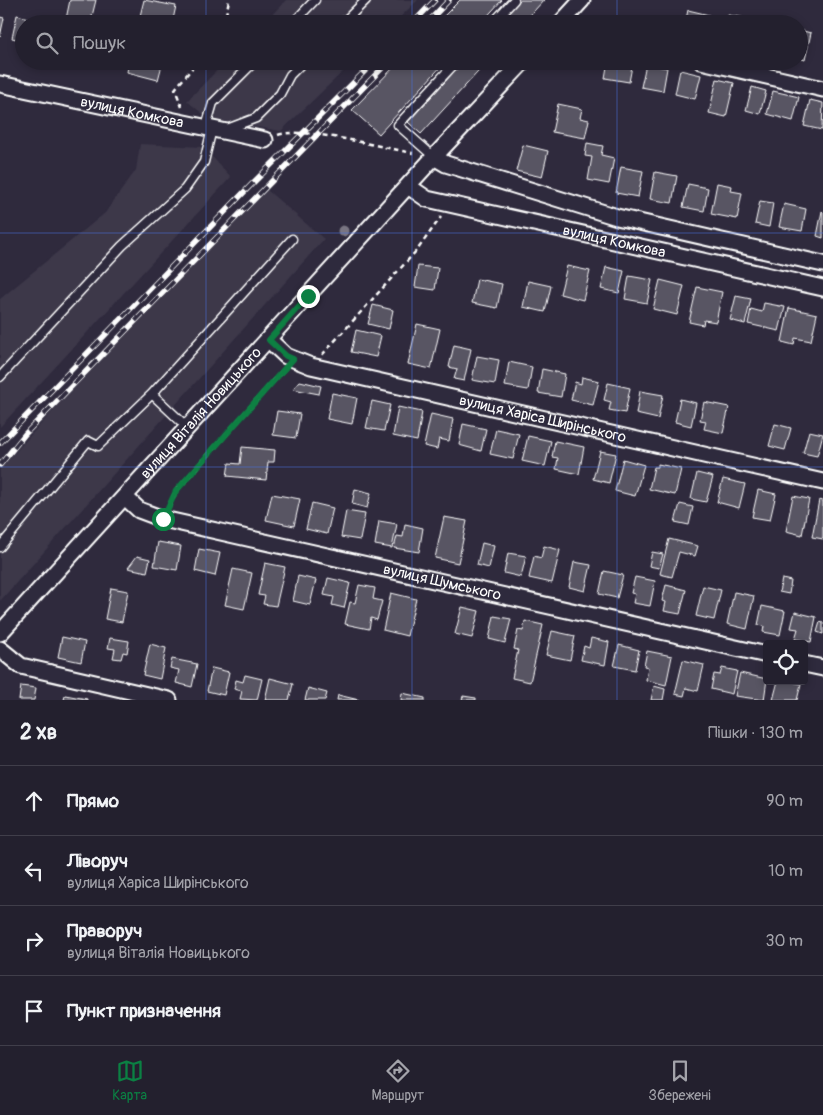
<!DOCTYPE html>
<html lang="uk">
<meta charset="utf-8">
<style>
body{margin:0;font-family:Pangolin,sans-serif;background:#2f2d3a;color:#f1f3f6}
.controls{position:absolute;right:15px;bottom:15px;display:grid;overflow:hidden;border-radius:5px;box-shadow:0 2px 8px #0003}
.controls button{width:45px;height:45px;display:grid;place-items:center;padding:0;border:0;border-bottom:1px solid #403e4a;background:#23202e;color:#f1f3f6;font:25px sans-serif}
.stop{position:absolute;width:15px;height:15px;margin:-11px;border:4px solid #0b8043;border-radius:50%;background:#fff}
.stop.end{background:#0b8043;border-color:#fff;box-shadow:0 1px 5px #0008}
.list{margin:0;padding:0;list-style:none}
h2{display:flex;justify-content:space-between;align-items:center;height:65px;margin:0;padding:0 20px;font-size:21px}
h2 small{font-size:16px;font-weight:400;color:#a3a3aa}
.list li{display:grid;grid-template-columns:32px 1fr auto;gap:15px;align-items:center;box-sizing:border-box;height:70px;padding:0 20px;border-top:1px solid #403e4a}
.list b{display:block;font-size:19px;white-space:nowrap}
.list p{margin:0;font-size:16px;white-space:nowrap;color:#a3a3aa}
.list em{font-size:16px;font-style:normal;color:#a3a3aa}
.icon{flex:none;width:28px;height:28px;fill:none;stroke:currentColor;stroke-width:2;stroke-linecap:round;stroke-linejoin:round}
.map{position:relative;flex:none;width:823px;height:700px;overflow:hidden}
.search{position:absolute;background:#23202e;box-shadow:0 2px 8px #0003;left:15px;right:15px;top:15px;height:55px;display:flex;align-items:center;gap:12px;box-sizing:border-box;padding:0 18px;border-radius:28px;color:#a3a3aa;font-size:19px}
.sheet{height:345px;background:#23202e}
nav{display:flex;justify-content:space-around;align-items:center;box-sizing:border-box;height:70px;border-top:1px solid #403e4a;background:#23202e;font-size:14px;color:#a3a3aa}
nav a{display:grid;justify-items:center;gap:2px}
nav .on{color:#0b8043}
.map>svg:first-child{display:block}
.built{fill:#3c3749}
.building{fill:#595564;stroke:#fff}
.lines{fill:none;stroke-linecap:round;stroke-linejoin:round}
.service-casing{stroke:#fff;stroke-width:11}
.minor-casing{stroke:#fff;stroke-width:19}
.path{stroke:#fff;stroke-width:2.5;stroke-dasharray:5 4;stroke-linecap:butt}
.service{stroke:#2f2a3d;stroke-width:8}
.minor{stroke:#2f2a3d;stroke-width:15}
.rail-casing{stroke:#fff;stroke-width:5.5}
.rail{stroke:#2f2a3d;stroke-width:4;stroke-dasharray:11;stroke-linecap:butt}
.tree{fill:#797582}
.route{stroke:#0b8043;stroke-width:6}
.grid{fill:none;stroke:#4a71e0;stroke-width:1;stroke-opacity:0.55}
.labels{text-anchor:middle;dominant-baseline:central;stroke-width:4;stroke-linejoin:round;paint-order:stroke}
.street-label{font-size:15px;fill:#fff;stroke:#2f2a3d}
</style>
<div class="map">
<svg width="823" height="700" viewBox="0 0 823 700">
<rect width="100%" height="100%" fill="#2f2a3d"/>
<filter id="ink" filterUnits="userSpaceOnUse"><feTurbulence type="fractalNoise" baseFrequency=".02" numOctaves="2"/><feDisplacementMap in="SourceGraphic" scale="10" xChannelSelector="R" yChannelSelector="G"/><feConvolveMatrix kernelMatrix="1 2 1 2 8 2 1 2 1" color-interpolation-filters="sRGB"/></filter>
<g filter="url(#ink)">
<path class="built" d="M286 0H418L393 24H263Z
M226 61H354L281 131 209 119 187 101Z
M140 144 203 147 231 177 0 427V299L105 213 136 170Z
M267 190 324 239 0 601V469L56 407Z"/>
<path class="building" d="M70 0H96L90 24H65Z
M144 0 176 6 172 24H138Z
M460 0H502L480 24H436Z
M520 0H544L522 24H498Z
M688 10 709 15 708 24H685Z
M17 15 51 24H24V41L12 38Z
M728 15 746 18 745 24H726Z
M0 17 4 18 0 37Z
M799 30 811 33 805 60 799 58Z
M129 61H163L158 80 127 72Z
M400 61H446L379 134 352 110Z
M464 61H488L421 134 408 122Z
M608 61H633L629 82 605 78Z
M646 64 667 68 663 91 641 87Z
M680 70 701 75 695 99 675 94Z
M717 79 734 83 726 117 709 113Z
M752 87 766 91 760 114 746 110Z
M773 91 799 97 793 121 767 114Z
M810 100 823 103 822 130 804 126Z
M558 104 582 109 580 118 589 120 585 138 552 132Z
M587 143 603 146 601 155 614 158 609 184 588 180 592 157 585 156Z
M523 145 548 151 542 177 516 171Z
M621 167 643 171 638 197 616 193Z
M655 172 677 176 672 203 650 199Z
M717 183 732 186 731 191 742 193 737 219 711 214Z
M688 184 708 188 704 211 683 207Z
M760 201 773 203 769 227 755 224Z
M784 204 806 209 802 231 779 227Z
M822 211 823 212V238L817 236Z
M418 266 438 268 435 290 415 287Z
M567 266 590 271 583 300 560 294Z
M606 267 624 271 619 293 601 289Z
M629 276 652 280 647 303 625 299Z
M477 279 502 284 497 308 472 303Z
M660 280 684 286 677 315 653 309Z
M528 281 551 286 545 312 523 307Z
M697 287 722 292 716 322 704 320 703 325 689 322Z
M736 296 751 299 745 324 730 320Z
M764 303 785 307 779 331 748 324 751 309 762 312Z
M373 305 393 310 389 329 368 324Z
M789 308 817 314 811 341 795 338 794 345 782 342Z
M417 324 440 329 431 369 408 364Z
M356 330 381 336 376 357 351 352Z
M454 345 471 349 464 381 454 379 457 369 449 367Z
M477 356 499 360 495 384 472 380Z
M509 362 532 367 528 390 505 386Z
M542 369 565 374 561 397 538 393Z
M582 377 599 381 593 405 571 400 575 382 581 384Z
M300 381 321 386 319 394 293 389Z
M608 383 630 388 625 413 609 410 611 402 604 400Z
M640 391 663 395 658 419 636 414Z
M332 393 357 398 352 424 327 419Z
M680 399 696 403 691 426 675 422Z
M372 401 390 405 384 431 366 428Z
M704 402 729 407 723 433 704 429 706 421 700 420Z
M398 407 422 412 417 441 393 436Z
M277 411 300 414 296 438 273 435Z
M431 414 453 419 449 441 439 439 437 449 424 446Z
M463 424 486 429 481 451 459 445Z
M775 424 791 428 785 450 769 446Z
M496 429 519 434 513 459 490 454Z
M809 431 823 434 817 456 803 453Z
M528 436 551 441 545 466 522 461Z
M555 441 584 447 579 474 556 469 558 458 552 457Z
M242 447 275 450 274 462H268L266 480 227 476 229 463 240 464Z
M600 451 616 454 609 483 593 479Z
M623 459 644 465 635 496 615 491Z
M658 464 681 469 675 495 649 489 654 467H658Z
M697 473 713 477 706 502 691 499Z
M723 479 745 484 739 508 717 502Z
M355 489 371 493 367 508 352 504Z
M758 490 776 494 770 520 752 517Z
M272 494 300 499 294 526 266 520Z
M793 496 809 499 802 535 786 531Z
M819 500 823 501V539L812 537Z
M312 503 333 508 327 534 306 529Z
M680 504 693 507 689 525 675 522Z
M346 511 365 514 360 540 341 537Z
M444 517 467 521 458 563 435 558Z
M379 521 397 524 392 548 375 545Z
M405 524 423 528 419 552 394 548 397 536 403 537Z
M669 539 698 546 695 556 679 552 672 577 660 574Z
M158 542 181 546 177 570 154 566Z
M482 543 494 546 489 568 477 565Z
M544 546 560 550 552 583 529 578 534 556 541 558Z
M199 549 220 553 215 576 195 571Z
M652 552 663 554 659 568 649 566Z
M508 553 526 556 521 577 504 573Z
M137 556 150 559 147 572 128 568Z
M574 562 591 565 585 591 569 587Z
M265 563 285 567 276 606 263 604 265 596 258 595Z
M233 569 252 573 244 609 225 605Z
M604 571 623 575 617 598 599 594Z
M298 576 316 580 310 605 293 601Z
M635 577 655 581 650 606 633 603 635 594 631 593Z
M328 578 350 583 344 608 332 605 334 597 324 595Z
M782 579 791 581 789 594 779 592Z
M359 585 375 588 373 599 382 601 377 620 371 618 369 629 345 624 350 602 355 603Z
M666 585 686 590 680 614 664 611 666 602 662 601Z
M703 586 721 590 714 620 696 616Z
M111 588 128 591 122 622 105 619Z
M734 592 754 596 747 629 727 624Z
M391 593 416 599 407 636 383 630Z
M762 606 785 611 780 635 763 632 764 626 758 625Z
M462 607 479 611 472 638 455 634Z
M795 612 816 617 811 642 795 639 798 629 791 628Z
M494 616 511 619 505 643 489 639Z
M525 621 543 625 530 682 512 678 518 650 514 649 518 630 523 631Z
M820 622 823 623V634L817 632Z
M552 631 575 636 570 660 546 655Z
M62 637 85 642 81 662 58 657Z
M110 638 129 641 127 653 123 652 121 659 113 658 115 649 108 648Z
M591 638 609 642 605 665 581 660 584 646 589 648Z
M150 644 166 648 160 679 143 675Z
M619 645 639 650 635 670 614 666Z
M647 651 672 656 666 685 646 680 648 667 644 666Z
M172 659 197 664 192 687 176 683 179 670 170 668Z
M683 660 704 665 698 691 686 688 684 696 675 694Z
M212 668 229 672 224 695 207 691Z
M722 668 737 671 732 694 711 689 714 674 720 675Z
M740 673 767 679 764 700 735 696Z
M245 675 262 679 257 700 240 699 242 691 234 689 236 680 243 682Z
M270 678 293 684 289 700H265Z
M778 681H787L801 684 797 700H773Z
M21 686 36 688 34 700H19Z
M654 686 665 689 663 700H651Z
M308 688 327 693 325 700H305Z
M402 693 425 698V700H401Z
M65 695 87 699V700H64Z
M338 695 359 700H337Z
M463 696 476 698V700H462Z"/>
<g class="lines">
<g class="service-casing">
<path id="service" d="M292 24 315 0
M342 24 366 0
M492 24 514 0
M206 127 213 103 255 61
M227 129 256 118 280 94 290 75 304 61
M434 157 398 125 457 61
M0 377 122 246 185 189 204 162 212 129
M152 394 292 239
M0 547 88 441 98 446 152 394 188 428"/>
</g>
<g class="minor-casing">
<g id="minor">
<path d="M560 24 582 0"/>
<path d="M701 61 823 89"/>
<path id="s1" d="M0 84 265 140"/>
<path d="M434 157 446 164 617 217 823 264"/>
<path id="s2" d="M408 186 427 199 823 288"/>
<path id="s3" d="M269 340 286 356 311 366 823 482"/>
<path id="s4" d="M125 497 139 510 163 519 767 655"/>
<path id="s5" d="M0 633 434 157 524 61"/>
<path d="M0 649 21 666 169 700"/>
<path d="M804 664 823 668"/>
</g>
</g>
<path class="path" d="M224 24 229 0
M182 107 175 89 198 61
M278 135C302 126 384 148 413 153
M322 355 418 249 441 217
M169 506 176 491 284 369"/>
<use href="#service" class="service"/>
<use href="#minor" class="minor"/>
<g class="rail-casing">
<path id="rail" d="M412 24 435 0
M426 24 449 0
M0 443 253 183 375 61
M0 465 25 434 389 61"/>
</g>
<use href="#rail" class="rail"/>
</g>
<circle class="tree" cx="343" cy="231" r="5.5"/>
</g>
<g class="lines" filter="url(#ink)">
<path class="route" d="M163 519 176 491 293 359 286 356 269 340 308 296"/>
</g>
<path class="grid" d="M206 0V24M412 0V24M617 0V24M206 61V700M412 61V700M617 61V700M0 233H823M0 467H823"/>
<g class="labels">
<g class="street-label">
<text stroke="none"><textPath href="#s1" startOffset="135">вулиця Комкова</textPath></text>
<text stroke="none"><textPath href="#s2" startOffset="215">вулиця Комкова</textPath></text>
<text stroke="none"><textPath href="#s5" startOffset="298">вулиця Віталія Новицького</textPath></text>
<text stroke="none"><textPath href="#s3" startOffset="288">вулиця Харіса Ширінського</textPath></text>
<text stroke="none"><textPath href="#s4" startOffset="331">вулиця Шумського</textPath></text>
</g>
</g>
</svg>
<div class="controls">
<button><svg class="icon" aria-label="locate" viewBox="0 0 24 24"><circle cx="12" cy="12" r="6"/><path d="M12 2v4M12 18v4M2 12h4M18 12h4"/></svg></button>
</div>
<div class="stop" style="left:163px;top:519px"></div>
<div class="stop end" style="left:308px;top:296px"></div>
<div class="search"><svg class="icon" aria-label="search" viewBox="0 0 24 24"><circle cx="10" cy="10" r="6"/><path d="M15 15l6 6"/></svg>Пошук</div>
</div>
<section class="sheet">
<h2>2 хв<small>Пішки · 130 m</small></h2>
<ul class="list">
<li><svg class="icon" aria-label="ahead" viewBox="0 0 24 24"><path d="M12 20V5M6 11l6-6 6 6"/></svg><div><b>Прямо</b></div><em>90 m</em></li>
<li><svg class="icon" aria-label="left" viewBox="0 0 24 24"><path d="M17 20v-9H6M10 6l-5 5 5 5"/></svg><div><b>Ліворуч</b><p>вулиця Харіса Ширінського</p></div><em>10 m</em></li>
<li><svg class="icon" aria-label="right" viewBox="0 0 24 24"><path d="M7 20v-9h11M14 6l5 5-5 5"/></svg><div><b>Праворуч</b><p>вулиця Віталія Новицького</p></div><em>30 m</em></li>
<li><svg class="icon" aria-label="arrive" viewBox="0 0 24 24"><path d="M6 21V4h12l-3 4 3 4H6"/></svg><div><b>Пункт призначення</b></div></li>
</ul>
</section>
<nav>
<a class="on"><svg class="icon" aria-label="map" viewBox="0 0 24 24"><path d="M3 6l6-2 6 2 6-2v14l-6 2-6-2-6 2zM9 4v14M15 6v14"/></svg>Карта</a>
<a><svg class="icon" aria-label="directions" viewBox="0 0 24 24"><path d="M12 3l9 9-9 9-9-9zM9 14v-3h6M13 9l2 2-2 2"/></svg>Маршрут</a>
<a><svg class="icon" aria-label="saved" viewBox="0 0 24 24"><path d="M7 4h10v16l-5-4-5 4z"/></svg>Збережені</a>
</nav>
